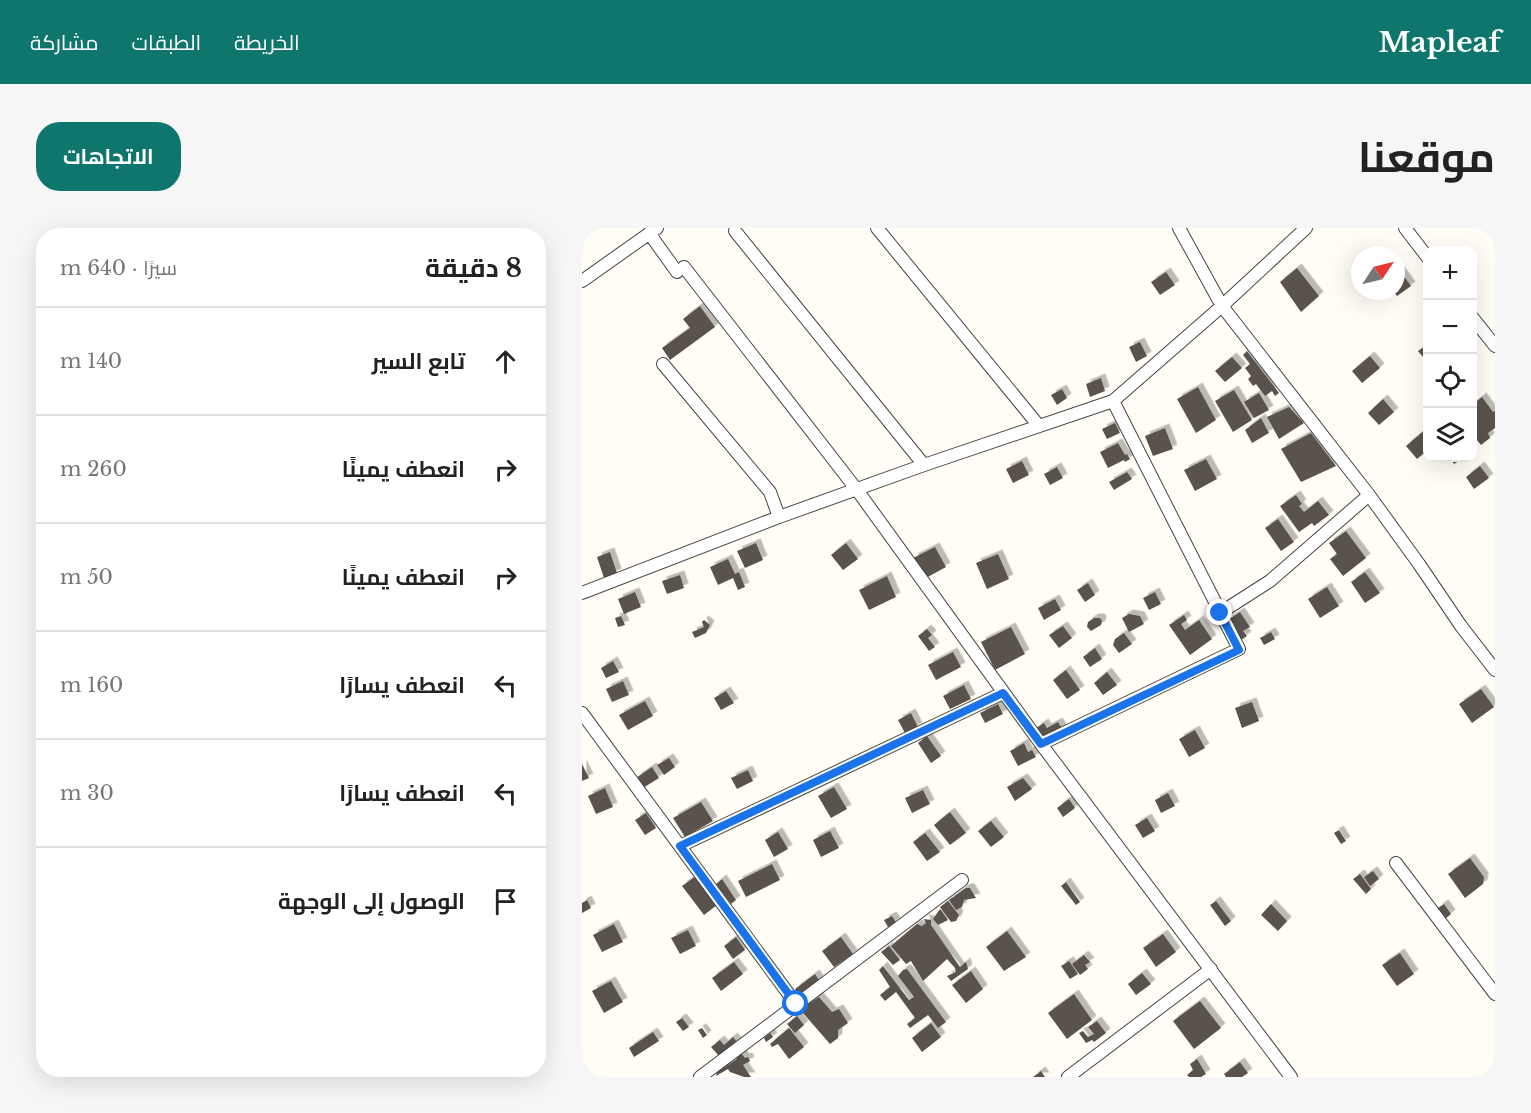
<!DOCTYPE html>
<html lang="ar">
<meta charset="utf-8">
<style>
body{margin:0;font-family:"Libre Baskerville",Cairo,serif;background:#f6f6f6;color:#222;direction:rtl}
.controls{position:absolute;right:18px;top:18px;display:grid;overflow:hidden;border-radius:12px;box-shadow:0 6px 24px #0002}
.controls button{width:54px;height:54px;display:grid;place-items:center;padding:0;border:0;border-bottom:2px solid #e0e0e0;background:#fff;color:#222;font:30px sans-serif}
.compass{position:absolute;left:769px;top:18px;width:54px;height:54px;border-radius:50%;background:#fff;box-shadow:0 6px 24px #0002;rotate:55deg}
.stop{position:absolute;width:18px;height:18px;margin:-14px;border:4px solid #1a73e8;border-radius:50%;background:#fff}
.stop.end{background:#1a73e8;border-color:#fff;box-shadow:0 2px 6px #0008}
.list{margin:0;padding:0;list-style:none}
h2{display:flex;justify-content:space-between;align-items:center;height:78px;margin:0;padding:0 24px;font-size:26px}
h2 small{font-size:20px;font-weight:400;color:#767676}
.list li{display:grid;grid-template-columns:39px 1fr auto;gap:18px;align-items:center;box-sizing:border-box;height:108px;padding:0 24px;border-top:2px solid #e0e0e0}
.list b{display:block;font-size:22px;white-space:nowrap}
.list em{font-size:20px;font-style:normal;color:#767676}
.icon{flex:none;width:33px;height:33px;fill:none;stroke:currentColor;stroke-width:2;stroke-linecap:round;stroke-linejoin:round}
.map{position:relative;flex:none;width:913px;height:849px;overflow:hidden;direction:ltr;border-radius:24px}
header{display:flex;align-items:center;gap:36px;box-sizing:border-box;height:84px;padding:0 30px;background:#0f766e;color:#fff}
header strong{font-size:28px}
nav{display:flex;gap:33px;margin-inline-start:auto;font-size:21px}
.intro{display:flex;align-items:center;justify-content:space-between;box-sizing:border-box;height:144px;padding:0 36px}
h1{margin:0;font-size:42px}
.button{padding:15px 27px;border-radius:24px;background:#0f766e;color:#fff;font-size:21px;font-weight:700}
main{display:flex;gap:36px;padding:0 36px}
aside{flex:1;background:#fff;border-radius:24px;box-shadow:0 6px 24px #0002}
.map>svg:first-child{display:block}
.building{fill:#5a524d;filter:url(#shadow)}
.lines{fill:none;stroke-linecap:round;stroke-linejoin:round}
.minor-casing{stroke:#444;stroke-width:14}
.minor{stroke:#fff;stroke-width:12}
.route{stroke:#1a73e8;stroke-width:8}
</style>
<header>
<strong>Mapleaf</strong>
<nav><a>الخريطة</a><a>الطبقات</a><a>مشاركة</a></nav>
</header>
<div class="intro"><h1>موقعنا</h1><a class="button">الاتجاهات</a></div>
<main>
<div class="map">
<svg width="913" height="849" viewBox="0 0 913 849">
<defs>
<filter id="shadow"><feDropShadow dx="4.5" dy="-4.5" stdDeviation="0" flood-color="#0004"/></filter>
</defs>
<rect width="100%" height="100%" fill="#fffdf5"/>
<path class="building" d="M715 40 737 68 719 84 698 54Z
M818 43 829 58 815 68 811 63H814V46Z
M584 44 593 57 578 67 569 54Z
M118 78 133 99 88 132 80 120 108 100 101 91Z
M558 114 565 128 554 134 547 119Z
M846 116V135L836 123Z
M665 123 697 165 693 168 690 163 683 168 674 156 671 158 666 151 669 148 663 140 668 136 661 127Z
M788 128 798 140 780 155 770 143Z
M650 129 660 140 643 154 633 143Z
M519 150 523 163 508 169 504 156Z
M616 159 634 192 614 205 595 171Z
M480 161 485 170 475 177 469 167Z
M652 162 670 192 651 204 633 173Z
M677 165 687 182 672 190 662 174Z
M900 169 911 184 913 183V200L906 205 908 210 899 217 890 206V177Z
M801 171 812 184 797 197 786 185Z
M707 179 722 195 697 211 685 189Z
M679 190 687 205 670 215 663 202Z
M533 195 538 205 525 211 520 201Z
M583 200 591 221 571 228 563 208Z
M844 201 846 222 835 231 824 218Z
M729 205 754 238 719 254 699 221Z
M536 215 543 227 545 226 548 231 543 234 542 232 526 240 518 224Z
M868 230H882L872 236Z
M624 231 635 251 613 263 602 242Z
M440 233 447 247 431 255 424 241Z
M898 238 907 250 892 261 884 249Z
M475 239 481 250 468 257 462 246Z
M545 244 550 251 532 262 527 254Z
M714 267 720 276 717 278 722 284 736 273 747 287 732 298 730 295 717 304 698 278Z
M696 291 712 314 699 323 683 300Z
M764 303 784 330 761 348 748 331 755 326 747 315Z
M174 315 181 332 163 340 155 323Z
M264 315 276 331 261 342 249 327Z
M353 319 364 339 342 351 331 330Z
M28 324 35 345 22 350 15 329Z
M416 326 427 351 405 361 394 335Z
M146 331 153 346 157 344 163 359 156 362 151 350 136 357 128 339Z
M783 344 798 365 783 375 769 354Z
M98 347 102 360 85 366 80 353Z
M305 348 314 369 287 382 277 362Z
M506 355 513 367 503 374 495 362Z
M745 359 757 378 738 390 726 371Z
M53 364 59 379 42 386 36 371Z
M573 364 579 376 567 382 561 370Z
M473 371 479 382 462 392 456 380Z
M658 384 668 399 661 403 665 408 659 412 646 392Z
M547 386 558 388 562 396 547 404 540 390Z
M602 387 605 392 599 396 603 402 617 392 630 411 608 427 587 397Z
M39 388 43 397 36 399 33 390Z
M512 390H518L520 393 519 397 509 403 505 399 506 394Z
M122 392 128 397 124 405 113 410 110 404 122 399 120 394Z
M481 398 490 410 477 420 467 407Z
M429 399 443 426 413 442 399 414Z
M345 401 350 407 346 410 353 419 347 423 336 408Z
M689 404 693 411 682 417 678 410Z
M542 405 550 416 537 425 531 417 533 411Z
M513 420 520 431 508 439 501 429Z
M371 424 379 439 354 452 346 437Z
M31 433 37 444 24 450 19 440Z
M484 442 498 462 485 471 471 452Z
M525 444 535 457 521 467 512 455Z
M41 453 47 467 30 474 24 461Z
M382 457 389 471 368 481 361 468Z
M899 461 912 479 890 495 877 476Z
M144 463 152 475 139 482 132 470Z
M63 473 71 488 46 502 37 487Z
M670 474 677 493 660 500 653 480Z
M416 476 421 486 403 495 398 485Z
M329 485 336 499 323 505 316 492Z
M476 494 481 502 462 514 454 500 462 495 465 500Z
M613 502 623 520 607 529 597 511Z
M345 508 359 528 349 535 336 515Z
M442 515 446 524 450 522 454 529 436 538 428 523Z
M87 530 93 539 82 547 75 537Z
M0 536 7 550 0 553Z
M70 539 77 550 61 560 54 550Z
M166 542 171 553 155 561 149 550Z
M441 550 450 561 433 573 425 559Z
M252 559 265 581 249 590 236 568Z
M23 560 31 579 14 586 6 568Z
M341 562 348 576 330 585 323 570Z
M586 565 593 578 579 585 573 572Z
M487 571 493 580 481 589 475 580Z
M119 574 131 593 103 609 91 590Z
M368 584 384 605 368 617 352 597Z
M64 585 74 600 63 607 53 592Z
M565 590 573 603 561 610 553 597Z
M409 593 422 609 409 619 396 603Z
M757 602 764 613 759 616 752 605Z
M248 603 257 620 239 629 231 612Z
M196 604 206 621 192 629 183 612Z
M343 605 358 624 345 633 331 614Z
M888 630 902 649 901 656 883 670 866 646Z
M190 636 198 652 164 669 156 653Z
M791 643 797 651 788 658 782 649Z
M778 646 789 661 784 666 771 651Z
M114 648 135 677 122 687 100 658Z
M140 651 154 672 149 676 134 656Z
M484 654 498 674 494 677 479 658Z
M384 660H388L394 670 382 672 380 679 374 682 367 672Z
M5 672 9 680 0 685V675Z
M366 673 377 687 374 693 369 694 358 679Z
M634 673 649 693 643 698 628 677Z
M689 676 705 693 696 703 679 687Z
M862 676 869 686 863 691 856 680Z
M358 681 366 692 356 697 351 691Z
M310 688 314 694 306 699 302 692Z
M342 691 349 692V697L378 739 384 734 386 741 369 753 365 748 374 744 373 740 365 731 341 753 329 733 324 736 309 718 335 696 340 698 344 695Z
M32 696 41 714 20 724 11 707Z
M106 702 114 718 98 726 89 710Z
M425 703 444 729 422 743 404 719Z
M581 706 594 724 574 739 561 720Z
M154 709 163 722 151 731 142 718Z
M259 709 271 726 252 739 240 723Z
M307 718 318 732 311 737 299 724Z
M818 725 832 746 815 758 800 737Z
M502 727 508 734 503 737 506 741 498 747 490 736Z
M487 733 496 746 488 751 479 738Z
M152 734 161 746 139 763 130 750Z
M301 738 327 772 332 769 316 748 321 742 325 741 364 794 356 800 346 787 328 800 325 796 333 790 314 764 303 773 298 767 308 759 297 742Z
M389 743 401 761 384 775 370 757Z
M560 745 569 756 554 767 546 756Z
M233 746 237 752 217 767 213 761Z
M29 753 41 774 22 785 10 763Z
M492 766 510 792 485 811 466 785Z
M237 769 250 784 257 781 266 795 256 802V810L248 816 221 785 223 778Z
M618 773 639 800 612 821 591 793Z
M215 788 222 797 213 805 205 796Z
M100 790 107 799 101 803 94 794Z
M515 793 524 805 512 814 510 812 504 815 497 805 501 803 506 809 512 806 506 799Z
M349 795 359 809 340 824 330 810Z
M120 800 125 807 121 810 116 802Z
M207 800 222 819 207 831 196 816 190 819 188 816Z
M71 804 77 813 52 829 47 820Z
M188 805 191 809 184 814 182 810Z
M151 809 155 814 137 828 129 819 138 812 142 817Z
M159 825 163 830 166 829 168 833 161 837 169 849H162L148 844 146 841 134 848 135 844 155 831 153 829Z
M615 831 624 846 619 849H607L605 847 611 842 608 836Z
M658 834 666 845 660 849H644L642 846Z
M459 843 463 849H451Z"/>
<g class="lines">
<g class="minor-casing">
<path id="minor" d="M295 0 457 198
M597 0 640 78 787 267 837 336 879 398 913 442
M823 0 846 30
M153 3 342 237
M67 5 95 44
M102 39 275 262 459 516 709 849
M0 53 75 0
M890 89 913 118
M81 136 188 264 197 289
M0 365 197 289 342 237 531 173 640 78 724 0
M638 385 688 353 787 267
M0 485 214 776
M459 516 657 421 531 173
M98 618 421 465
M814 635 913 766
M118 849 380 652
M486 849 629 741"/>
</g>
<use href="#minor" class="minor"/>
</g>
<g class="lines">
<path class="route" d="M214 776 98 618 421 465 459 516 657 422 638 385"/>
</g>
</svg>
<div class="controls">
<button>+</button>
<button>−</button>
<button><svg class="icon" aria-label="locate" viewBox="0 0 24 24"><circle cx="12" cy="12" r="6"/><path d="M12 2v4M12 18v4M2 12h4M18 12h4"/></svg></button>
<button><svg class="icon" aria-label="layers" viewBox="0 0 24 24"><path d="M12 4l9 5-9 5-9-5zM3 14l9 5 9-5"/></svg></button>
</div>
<svg class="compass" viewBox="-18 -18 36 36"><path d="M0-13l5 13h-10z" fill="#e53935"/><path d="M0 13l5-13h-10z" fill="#767676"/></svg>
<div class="stop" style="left:214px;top:776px"></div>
<div class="stop end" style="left:638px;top:385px"></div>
</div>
<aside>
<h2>8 دقيقة<small>سيرًا · 640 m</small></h2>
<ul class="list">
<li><svg class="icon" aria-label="ahead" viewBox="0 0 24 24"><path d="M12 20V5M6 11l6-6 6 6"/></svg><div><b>تابع السير</b></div><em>140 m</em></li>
<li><svg class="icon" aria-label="right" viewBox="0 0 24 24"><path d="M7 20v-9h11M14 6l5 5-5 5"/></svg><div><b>انعطف يمينًا</b></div><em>260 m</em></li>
<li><svg class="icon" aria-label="right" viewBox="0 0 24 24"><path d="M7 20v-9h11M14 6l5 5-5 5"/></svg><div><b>انعطف يمينًا</b></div><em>50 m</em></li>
<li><svg class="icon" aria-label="left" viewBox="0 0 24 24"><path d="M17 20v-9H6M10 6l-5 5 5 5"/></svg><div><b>انعطف يسارًا</b></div><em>160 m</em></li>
<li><svg class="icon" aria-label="left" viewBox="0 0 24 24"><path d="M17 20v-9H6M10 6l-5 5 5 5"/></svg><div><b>انعطف يسارًا</b></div><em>30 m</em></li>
<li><svg class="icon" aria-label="arrive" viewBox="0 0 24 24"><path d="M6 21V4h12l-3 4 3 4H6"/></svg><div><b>الوصول إلى الوجهة</b></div></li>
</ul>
</aside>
</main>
